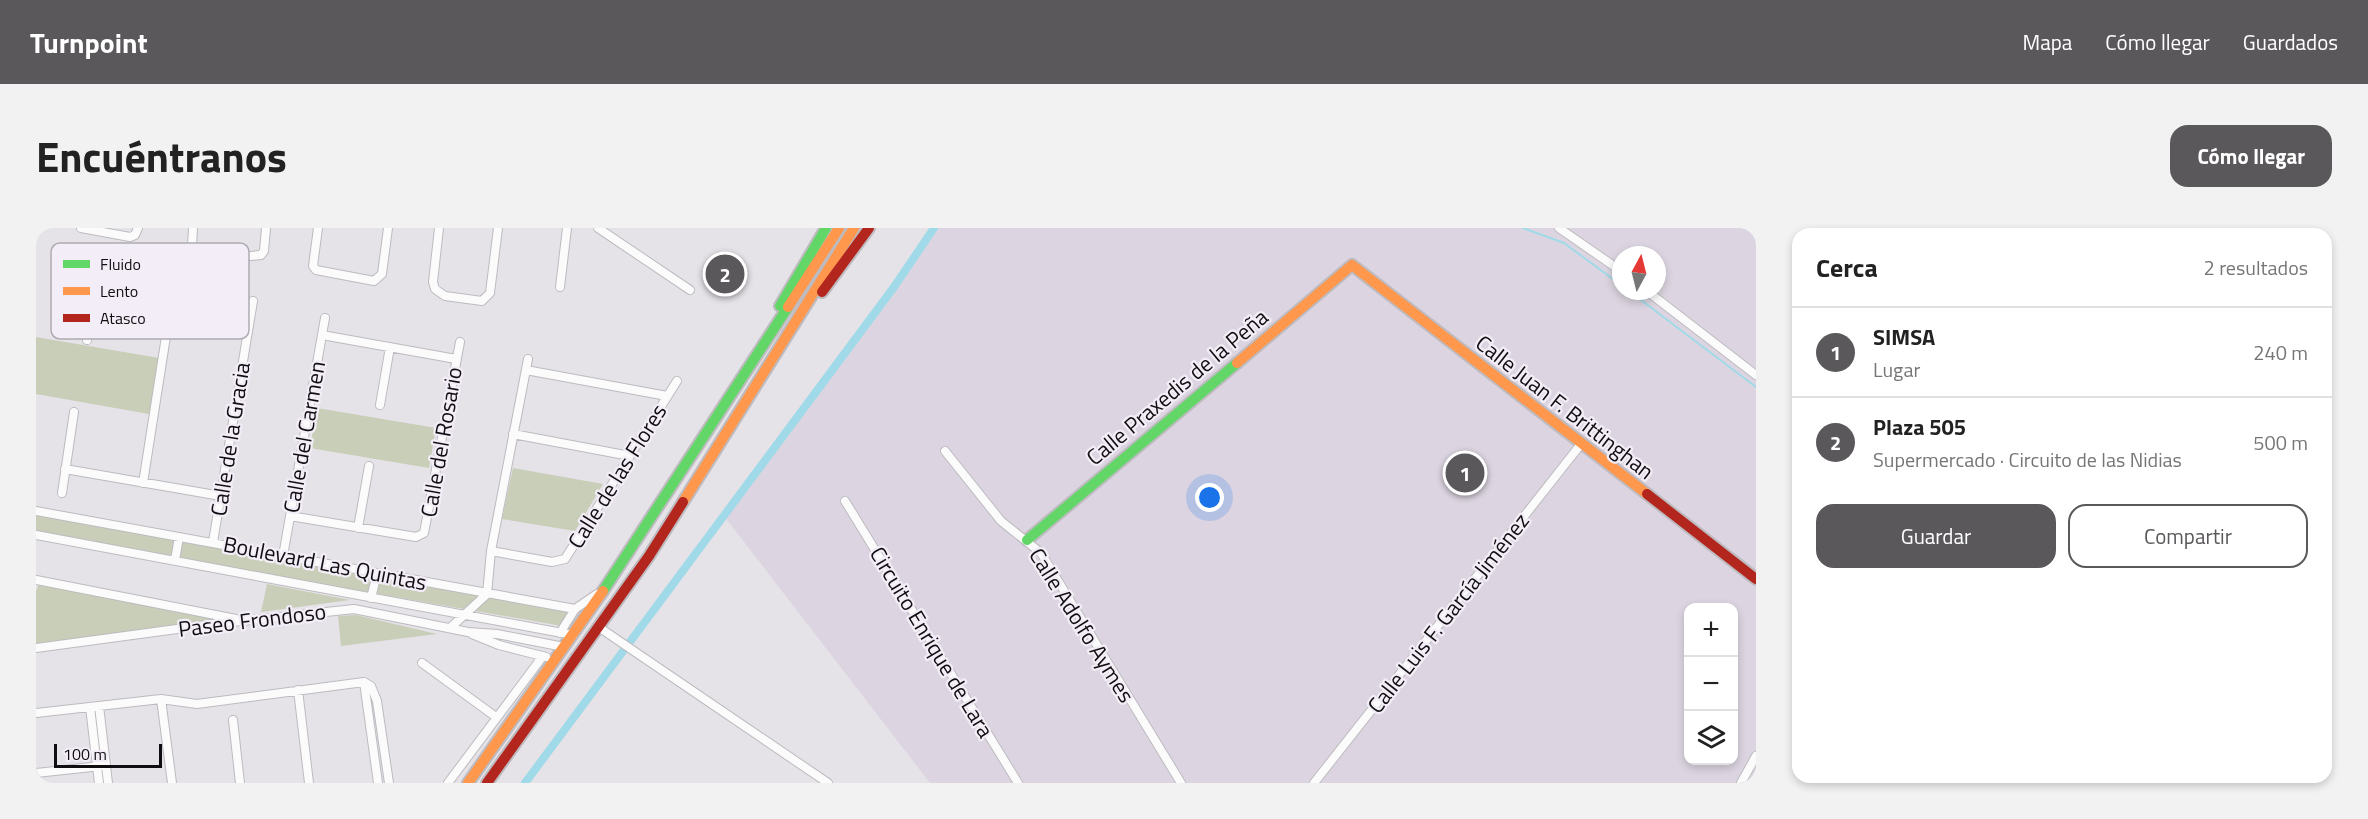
<!DOCTYPE html>
<html lang="es">
<meta charset="utf-8">
<style>
body{margin:0;font-family:"Titillium Web",sans-serif;background:#f2f2f2;color:#222}
.controls{position:absolute;right:18px;bottom:18px;display:grid;overflow:hidden;border-radius:12px;box-shadow:0 3px 9px #0003}
.controls button{width:54px;height:54px;display:grid;place-items:center;padding:0;border:0;border-bottom:2px solid #e0e0e0;background:#fff;color:#222;font:30px sans-serif}
.compass{position:absolute;left:1576px;top:18px;width:54px;height:54px;border-radius:50%;background:#fff;box-shadow:0 3px 9px #0003;rotate:7deg}
.scale{position:absolute;left:18px;bottom:15px;width:108px;box-sizing:border-box;padding-left:6px;border:3px solid #100e11;border-top:0;font-size:16px;line-height:21px;white-space:nowrap;color:#100e11;-webkit-text-stroke:4px #f3edf7;paint-order:stroke}
.you{position:absolute;left:1174px;top:270px;width:21px;height:21px;margin:-15px;border:4px solid #fff;border-radius:50%;background:#1a73e8;box-shadow:0 0 0 9px #1a73e833}
.badge{display:grid;place-items:center;width:39px;height:39px;border-radius:50%;background:#5b585c;color:#fff;font-size:20px;font-weight:700}
.pin{position:absolute;translate:-50% -50%;border:3px solid #fff;box-shadow:0 2px 6px #0006}
.list{margin:0;padding:0;list-style:none}
h2{display:flex;justify-content:space-between;align-items:center;height:78px;margin:0;padding:0 24px;font-size:26px}
h2 small{font-size:20px;font-weight:400;color:#767676}
.list li{display:grid;grid-template-columns:39px 1fr auto;gap:18px;align-items:center;box-sizing:border-box;height:90px;padding:0 24px;border-top:2px solid #e0e0e0}
.list b{display:block;font-size:22px;white-space:nowrap}
.list p{margin:0;font-size:20px;white-space:nowrap;color:#767676}
.list em{font-size:20px;font-style:normal;color:#767676}
.actions{display:flex;gap:12px;padding:18px 24px}
.actions a{flex:1;padding:14px 0;border:2px solid #5b585c;border-radius:18px;text-align:center;font-size:21px;color:#5b585c}
.actions .main{background:#5b585c;color:#fff}
.icon{flex:none;width:33px;height:33px;fill:none;stroke:currentColor;stroke-width:2;stroke-linecap:round;stroke-linejoin:round}
.map{position:relative;flex:none;width:1720px;height:555px;overflow:hidden;border-radius:18px}
header{display:flex;align-items:center;gap:36px;box-sizing:border-box;height:84px;padding:0 30px;background:#5b585c;color:#fff}
header strong{font-size:28px}
nav{display:flex;gap:33px;margin-inline-start:auto;font-size:21px}
.intro{display:flex;align-items:center;justify-content:space-between;box-sizing:border-box;height:144px;padding:0 36px}
h1{margin:0;font-size:42px}
.button{padding:15px 27px;border-radius:18px;background:#5b585c;color:#fff;font-size:21px;font-weight:700}
main{display:flex;gap:36px;padding:0 36px}
aside{flex:1;background:#fff;border-radius:18px;box-shadow:0 3px 9px #0003}
.map>svg:first-child{display:block}
.built{fill:#dcd5e1;fill-rule:evenodd}
.green{fill:#c8ceb8}
.lines{fill:none;stroke-linecap:round;stroke-linejoin:round}
.stream{stroke:#a0dae8;stroke-width:2}
.canal{stroke:#a0dae8;stroke-width:8}
.street-casing{stroke:#bdbbbf;stroke-width:10}
.fast-casing{stroke:#bdbbbf;stroke-width:14}
.slow-casing{stroke:#bdbbbf;stroke-width:14}
.jam-casing{stroke:#bdbbbf;stroke-width:14}
.street{stroke:#fbfbfc;stroke-width:8}
.fast{stroke:#63d668;stroke-width:10}
.slow{stroke:#ff974d;stroke-width:10}
.jam{stroke:#b3261e;stroke-width:10}
.labels{text-anchor:middle;dominant-baseline:central;stroke-width:4.5;stroke-linejoin:round;paint-order:stroke}
.street-label{font-size:22px;fill:#100e11;stroke:#f3edf7}
.key{fill:#f3edf7;stroke:#afaab2;stroke-width:1.5}
.key-label{font-size:16px;fill:#100e11}
</style>
<header>
<strong>Turnpoint</strong>
<nav><a>Mapa</a><a>Cómo llegar</a><a>Guardados</a></nav>
</header>
<div class="intro"><h1>Encuéntranos</h1><a class="button">Cómo llegar</a></div>
<main>
<div class="map">
<svg width="1720" height="555" viewBox="0 0 1720 555">
<rect width="100%" height="100%" fill="#e5e2e8"/>
<path class="built" d="M896 0H1720V555H894L688 288ZM1585 27H1621V63H1585ZM1652 380H1698V532H1652Z"/>
<path class="green" d="M0 109 123 130 113 186 0 166Z
M281 180 400 200 393 240 274 220Z
M477 240 567 256 539 303 466 291Z
M0 285 534 382 526 398 0 306Z
M3 356 183 392 0 416V363Z
M231 356 314 372 225 384Z
M320 387 401 406 305 418 302 388Z"/>
<g class="lines">
<path class="stream" d="M1487 0 1528 15 1585 57
M1593 63 1720 159"/>
<path class="canal" d="M489 555 858 59 898 0"/>
<g class="street-casing">
<path id="street" d="M45 0 94 9 99 7 102 0
M157 0 156 18 159 20 214 28 225 27 228 23 230 0
M282 0 277 38 280 42 338 53 346 46 352 0
M403 0 397 54 399 61 409 68 446 73 454 65 462 0
M562 0 654 62
M1523 0 1585 43
M524 59 531 0
M1611 63 1720 147
M60 70 213 97
M286 107 420 131
M51 112 65 51
M490 142 631 168
M344 177 354 119
M477 206 594 228
M909 223 965 293 1005 325 1145 555
M29 241 185 268
M107 255 134 83
M26 265 38 184
M809 273 982 555
M0 283 539 381 561 366
M254 288 380 309 388 305 424 114
M322 300 333 238
M0 307 537 407
M177 314 217 73
M455 323 516 334 529 331 641 153
M247 328 289 90
M139 332 143 309
M0 352 200 391
M335 370 341 346
M414 400 451 366 455 323 492 131
M564 400 792 555
M524 405 539 381
M436 406 463 417 510 429
M0 420 178 396 318 381 432 404 461 406 528 419
M386 435 460 489
M328 454 342 555
M262 462 273 555
M125 471 136 555
M63 478 72 555
M54 479 63 555
M0 485 125 471 161 476 328 454 335 458 341 473 353 555
M197 492 204 555
M0 545 65 538
M412 555 507 428
M1278 555 1545 216
M1705 555 1720 528"/>
</g>
<g class="fast-casing">
<path id="fast" d="M744 78 790 0
M991 312 1201 135
M567 363 752 79"/>
</g>
<g class="slow-casing">
<path id="slow" d="M752 79 803 0
M1201 135 1316 37 1611 266
M647 274 818 0
M432 555 567 363"/>
</g>
<g class="jam-casing">
<path id="jam" d="M786 64 833 0
M1611 266 1720 351
M451 555 613 328 647 274"/>
</g>
<use href="#street" class="street"/>
<use href="#fast" class="fast"/>
<use href="#slow" class="slow"/>
<use href="#jam" class="jam"/>
</g>
<g class="labels">
<g class="street-label">
<text transform="translate(1141 159) rotate(-40)">Calle Praxedis de la Peña</text>
<text transform="translate(1529 179) rotate(38)">Calle Juan F. Brittinghan</text>
<text transform="translate(268 209) rotate(-80)">Calle del Carmen</text>
<text transform="translate(194 211) rotate(-81)">Calle de la Gracia</text>
<text transform="translate(405 214) rotate(-80)">Calle del Rosario</text>
<text transform="translate(581 248) rotate(-58)">Calle de las Flores</text>
<text transform="translate(289 335) rotate(11)">Boulevard Las Quintas</text>
<text transform="translate(1412 385) rotate(-52)">Calle Luis F. García Jiménez</text>
<text transform="translate(216 392) rotate(-7)">Paseo Frondoso</text>
<text transform="translate(1046 397) rotate(58)">Calle Adolfo Aymes</text>
<text transform="translate(896 414) rotate(59)">Circuito Enrique de Lara</text>
</g>
</g>
<rect x="15" y="15" width="198" height="96" rx="9" class="key"/>
<rect x="27" y="32" width="27" height="8" fill="#63d668"/>
<rect x="27" y="59" width="27" height="8" fill="#ff974d"/>
<rect x="27" y="86" width="27" height="8" fill="#b3261e"/>
<g class="key-label">
<text x="64" y="42">Fluido</text>
<text x="64" y="69">Lento</text>
<text x="64" y="96">Atasco</text>
</g>
</svg>
<div class="controls">
<button>+</button>
<button>−</button>
<button><svg class="icon" aria-label="layers" viewBox="0 0 24 24"><path d="M12 4l9 5-9 5-9-5zM3 14l9 5 9-5"/></svg></button>
</div>
<svg class="compass" viewBox="-18 -18 36 36"><path d="M0-13l5 13h-10z" fill="#e53935"/><path d="M0 13l5-13h-10z" fill="#767676"/></svg>
<div class="scale">100 m</div>
<div class="you"></div>
<div class="pin badge" style="left:1429px;top:245px">1</div>
<div class="pin badge" style="left:689px;top:46px">2</div>
</div>
<aside>
<h2>Cerca<small>2 resultados</small></h2>
<ul class="list">
<li><span class="badge">1</span><div><b>SIMSA</b><p>Lugar</p></div><em>240 m</em></li>
<li><span class="badge">2</span><div><b>Plaza 505</b><p>Supermercado · Circuito de las Nidias</p></div><em>500 m</em></li>
</ul>
<div class="actions"><a class="main">Guardar</a><a>Compartir</a></div>
</aside>
</main>
